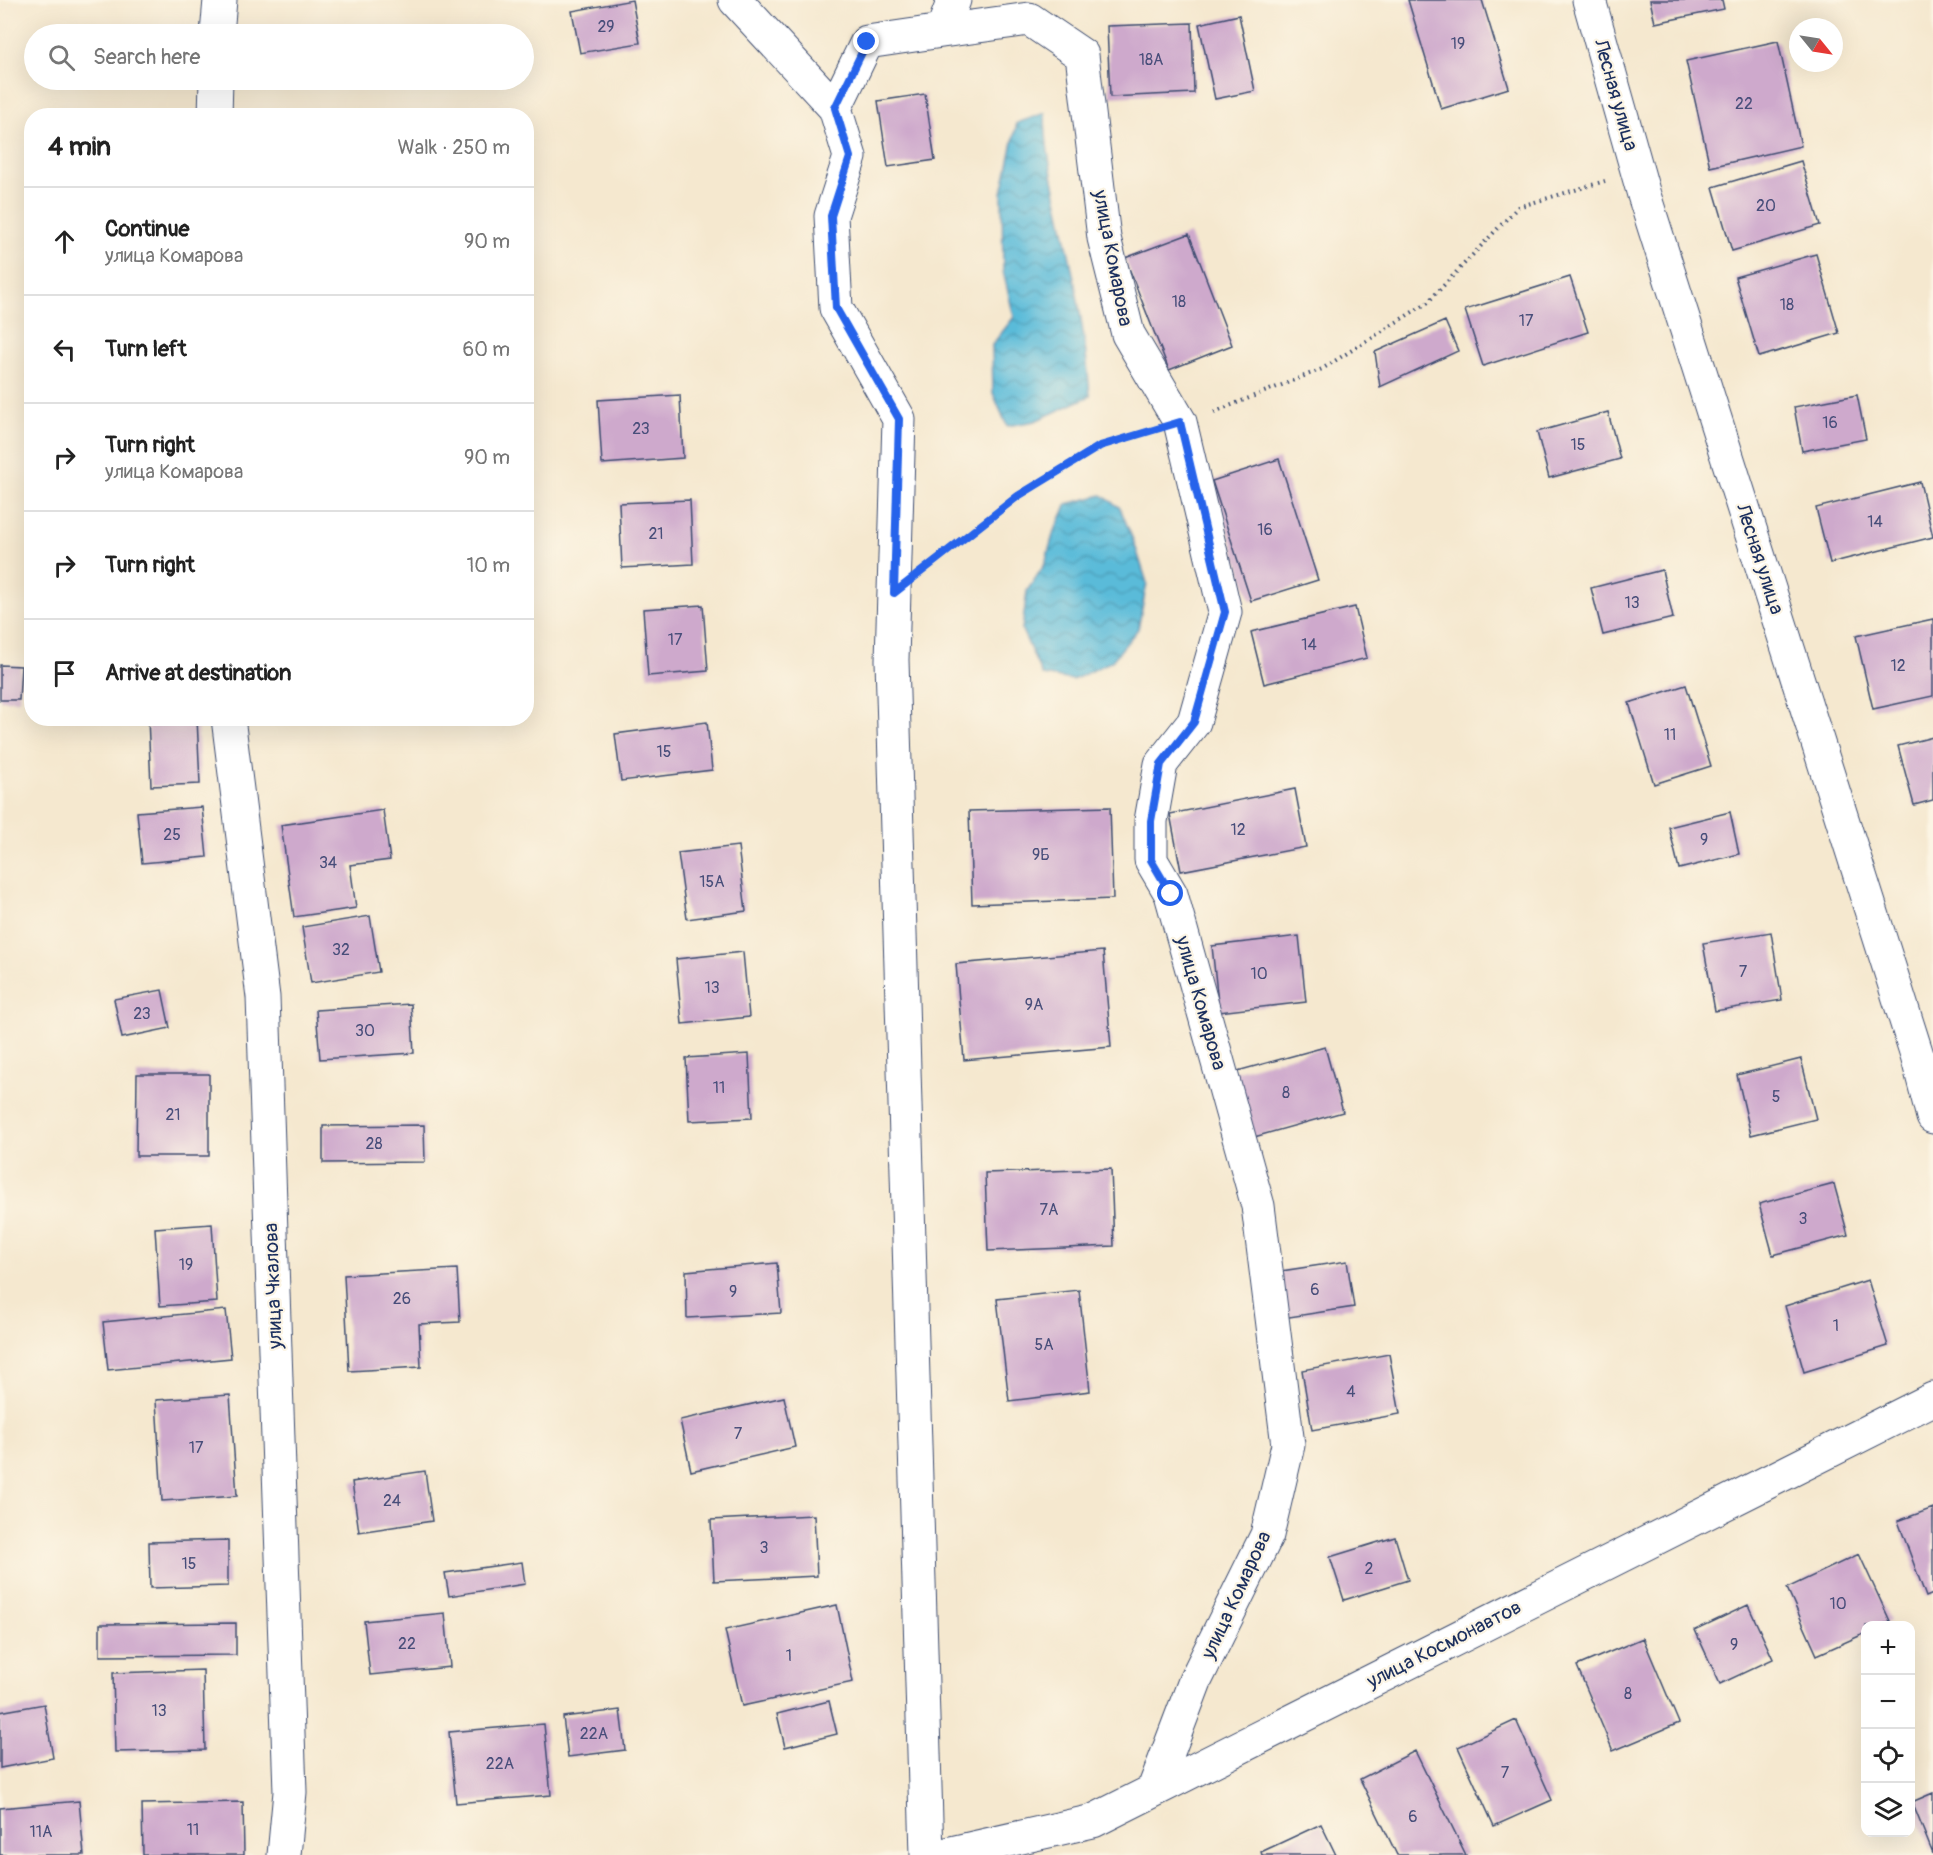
<!DOCTYPE html>
<meta charset="utf-8">
<style>
body{margin:0;font-family:Pangolin,sans-serif;background:#f6f6f6;color:#222}
.controls{position:absolute;right:18px;bottom:18px;display:grid;overflow:hidden;border-radius:12px;box-shadow:0 6px 24px #0002}
.controls button{width:54px;height:54px;display:grid;place-items:center;padding:0;border:0;border-bottom:2px solid #e0e0e0;background:#fff;color:#222;font:30px sans-serif}
.compass{position:absolute;left:1789px;top:18px;width:54px;height:54px;border-radius:50%;background:#fff;box-shadow:0 6px 24px #0002;rotate:120deg}
.stop{position:absolute;width:18px;height:18px;margin:-14px;border:4px solid #2563eb;border-radius:50%;background:#fff}
.stop.end{background:#2563eb;border-color:#fff;box-shadow:0 2px 6px #0008}
.list{margin:0;padding:0;list-style:none}
h2{display:flex;justify-content:space-between;align-items:center;height:78px;margin:0;padding:0 24px;font-size:26px}
h2 small{font-size:20px;font-weight:400;color:#767676}
.list li{display:grid;grid-template-columns:39px 1fr auto;gap:18px;align-items:center;box-sizing:border-box;height:108px;padding:0 24px;border-top:2px solid #e0e0e0}
.list b{display:block;font-size:22px;white-space:nowrap}
.list p{margin:0;font-size:20px;white-space:nowrap;color:#767676}
.list em{font-size:20px;font-style:normal;color:#767676}
.icon{flex:none;width:33px;height:33px;fill:none;stroke:currentColor;stroke-width:2;stroke-linecap:round;stroke-linejoin:round}
.map{position:relative;flex:none;width:1933px;height:1855px;overflow:hidden}
.search{position:absolute;background:#fff;box-shadow:0 6px 24px #0002;left:24px;top:24px;width:510px;height:66px;display:flex;align-items:center;gap:15px;box-sizing:border-box;padding:0 21px;border-radius:33px;color:#767676;font-size:22px}
.panel{position:absolute;background:#fff;box-shadow:0 6px 24px #0002;left:24px;top:108px;width:510px;height:618px;border-radius:24px}
.map>svg:first-child{display:block}
.water{fill:url(#water-waves);stroke:#3a759c;stroke-width:1.5}
.building{fill:#cea9cc}
.lines{fill:none;stroke-linecap:round;stroke-linejoin:round}
.minor-casing{stroke:#3c4b6f;stroke-width:35}
.path{stroke:#3c4b6f;stroke-width:4;stroke-dasharray:1.5 4.5;stroke-linecap:butt}
.minor{stroke:#fff;stroke-width:33}
.route{stroke:#2563eb;stroke-width:8}
.labels{text-anchor:middle;dominant-baseline:central;stroke-width:4.5;stroke-linejoin:round;paint-order:stroke}
.number-label{font-size:16px;fill:#484e7a}
.street-label{font-size:20px;fill:#1b2f5e;stroke:#fcf5e5}
</style>
<div class="map">
<svg width="1933" height="1855" viewBox="0 0 1933 1855">
<defs>
<pattern id="water-waves" width="16" height="10" patternUnits="userSpaceOnUse" patternTransform="scale(1.5)"><rect width="16" height="10" fill="#5abbd9"/><path d="M0 5q4-4 8 0t8 0" fill="none" stroke="#4a98b3"/></pattern>
</defs>
<rect width="100%" height="100%" fill="#fcf5e5"/>
<filter id="ink" filterUnits="userSpaceOnUse"><feTurbulence type="fractalNoise" baseFrequency=".0167" numOctaves="2"/><feDisplacementMap in="SourceGraphic" scale="12" xChannelSelector="R" yChannelSelector="G"/><feConvolveMatrix kernelMatrix="1 2 1 2 8 2 1 2 1" color-interpolation-filters="sRGB"/></filter>
<filter id="wash" filterUnits="userSpaceOnUse"><feTurbulence type="fractalNoise" baseFrequency=".008" numOctaves="4" result="noise"/><feDisplacementMap in="SourceGraphic" scale="24" xChannelSelector="R" yChannelSelector="G"/><feGaussianBlur stdDeviation="1.35" result="paint"/><feColorMatrix in="noise" values="0 0 0 0 0 0 0 0 0 0 0 0 0 0 0 0 0 1.4 0 .05"/><feComposite in="paint" operator="in"/></filter>
<g filter="url(#wash)">
<rect width="100%" height="100%" fill="#f5e8cf"/>
<path class="water" d="M1045 113C1045 155 1057 195 1065 236 1077 289 1086 342 1090 396L1035 421 1007 426 993 393 992 345 1014 317 1003 271 1002 193 1017 123Z
M1102 495 1120 508 1135 545 1147 583 1138 629 1112 661 1073 680 1042 675 1022 630 1027 591 1045 564 1053 535 1067 504Z"/>
<g id="blocks">
<path class="building" d="M632 0 640 43 580 53 572 11Z
M1408 0H1482L1509 88 1441 109Z
M1650 0H1722L1724 9 1655 23Z
M1239 15 1255 91 1215 99 1199 24Z
M1192 23 1194 93 1110 97 1107 26Z
M1778 41 1801 146 1710 167 1686 61Z
M925 94 935 160 888 167 878 101Z
M1801 161 1820 225 1732 251 1713 187Z
M1189 234 1232 345 1169 370 1125 258Z
M1816 254 1839 333 1759 357 1735 277Z
M1570 277 1588 332 1483 366 1465 310Z
M1445 321 1458 351 1380 387 1375 352Z
M680 395 683 458 602 464 598 400Z
M1857 395 1866 439 1802 451 1794 407Z
M1608 412 1620 459 1549 478 1537 432Z
M1279 459 1318 580 1251 601 1212 481Z
M1920 482 1933 537 1830 563 1816 508Z
M690 500 693 564 622 568 619 503Z
M1662 570 1673 618 1603 635 1591 588Z
M703 605 708 671 648 676 643 609Z
M1355 607 1367 658 1264 684 1251 632Z
M1933 619V696L1873 709 1856 636Z
M0 665 21 666 19 700H0Z
M1686 685 1711 766 1654 784 1629 703Z
M148 718H197L200 784 151 786Z
M707 722 712 770 621 781 615 734Z
M1933 737V800L1914 805 1898 746Z
M1295 789 1306 847 1181 871 1170 814Z
M202 807 207 857 142 863 137 812Z
M1110 807 1113 899 972 904 969 811Z
M383 810 390 860 350 865 356 908 294 917 281 825Z
M1730 812 1739 854 1679 869 1669 827Z
M738 846 746 911 687 919 678 853Z
M370 916 379 972 311 983 302 927Z
M1771 932 1782 1000 1715 1011 1703 943Z
M1299 936 1306 1002 1219 1012 1212 946Z
M1103 951 1111 1047 964 1060 956 964Z
M743 952 749 1017 682 1024 676 959Z
M162 990 170 1028 122 1038 114 999Z
M411 1004 414 1053 320 1059 316 1010Z
M1325 1047 1343 1112 1247 1139 1230 1073Z
M749 1054 752 1118 689 1121 686 1058Z
M1801 1059 1816 1119 1751 1135 1737 1075Z
M137 1074H209V1156H136Z
M424 1125 425 1162 323 1163V1126Z
M1111 1169 1114 1246 988 1251 985 1173Z
M1834 1184 1848 1235 1773 1255 1759 1204Z
M212 1224 217 1302 160 1306 155 1228Z
M1347 1261 1354 1307 1283 1318 1275 1272Z
M777 1263 781 1313 687 1318 686 1271Z
M457 1269 460 1322 419 1324 421 1367 349 1371 344 1275Z
M1868 1280 1888 1346 1804 1372 1785 1306Z
M1079 1290 1090 1391 1009 1401 997 1299Z
M226 1310 231 1358 108 1370 103 1322Z
M1389 1354 1400 1414 1312 1430 1302 1370Z
M230 1395 237 1496 162 1501 156 1400Z
M784 1397 795 1447 691 1471 680 1420Z
M425 1471 432 1521 359 1532 352 1482Z
M1933 1508V1594L1926 1597 1898 1521Z
M814 1515 817 1576 714 1581 711 1520Z
M1395 1537 1408 1580 1344 1600 1330 1557Z
M228 1540V1586L150 1588 149 1542Z
M1859 1554 1890 1621 1881 1626H1866V1633L1817 1655 1787 1588Z
M522 1562 525 1584 449 1596 445 1573Z
M837 1605 853 1682 742 1706 725 1630Z
M1748 1605 1773 1659 1720 1684 1695 1630Z
M445 1613 450 1667 370 1675 364 1621Z
M236 1623V1655L100 1656V1624Z
M1643 1638 1679 1723 1613 1751 1577 1666Z
M203 1670 205 1750 115 1752 113 1673Z
M829 1701 837 1734 785 1747 777 1714Z
M44 1704 53 1758 0 1768V1712Z
M620 1710 625 1750 568 1757 563 1717Z
M1516 1720 1552 1800 1494 1826 1458 1747Z
M544 1724 551 1795 456 1803 449 1732Z
M1415 1751 1466 1855H1397L1360 1779Z
M1933 1793V1854L1912 1802Z
M79 1801 84 1855H0V1808Z
M243 1802 244 1855H143L142 1804Z
M1321 1824 1336 1855H1262L1261 1852Z"/>
</g>
</g>
<g filter="url(#ink)">
<use href="#blocks" fill-opacity="0" stroke="#3c4b6f" stroke-width="1.5"/>
<g class="lines">
<g class="minor-casing">
<path id="minor" d="M735 0 835 108 850 157 831 216 836 308 899 419 892 660 927 1855
M954 0 942 31 1029 19 1082 55 1104 238 1128 334 1180 422 1225 612 1194 722 1161 764 1151 821V860L1171 894 1258 1206 1288 1445 1267 1535 1195 1681 1154 1789
M1589 0 1644 195 1917 1055 1933 1117
M217 34 220 0
M835 108 867 42 942 31
M215 116 216 80
M228 718 263 997 290 1792 284 1855
M942 1855 1093 1821 1933 1399"/>
</g>
<path class="path" d="M1214 412 1322 369 1427 303 1518 207 1605 181
M930 565 1018 496 1100 446 1146 432"/>
<use href="#minor" class="minor"/>
</g>
</g>
<g class="lines" filter="url(#ink)">
<path class="route" d="M867 42 835 108 850 157 831 216 836 308 899 419 894 593 1018 496 1100 446 1180 422 1225 612 1194 722 1161 764 1151 821V860L1171 894"/>
</g>
<g class="labels">
<g class="number-label">
<text x="606" y="27">29</text>
<text x="1458" y="44">19</text>
<text x="1151" y="60">18А</text>
<text x="1744" y="104">22</text>
<text x="1766" y="206">20</text>
<text x="1179" y="302">18</text>
<text x="1787" y="305">18</text>
<text x="1526" y="321">17</text>
<text x="1830" y="423">16</text>
<text x="641" y="429">23</text>
<text x="1578" y="445">15</text>
<text x="1875" y="522">14</text>
<text x="1265" y="530">16</text>
<text x="656" y="534">21</text>
<text x="1632" y="603">13</text>
<text x="675" y="640">17</text>
<text x="1309" y="645">14</text>
<text x="1898" y="666">12</text>
<text x="1670" y="735">11</text>
<text x="664" y="752">15</text>
<text x="1238" y="830">12</text>
<text x="172" y="835">25</text>
<text x="1704" y="840">9</text>
<text x="1041" y="855">9Б</text>
<text x="328" y="863">34</text>
<text x="712" y="882">15А</text>
<text x="341" y="950">32</text>
<text x="1743" y="972">7</text>
<text x="1259" y="974">10</text>
<text x="712" y="988">13</text>
<text x="1034" y="1005">9А</text>
<text x="142" y="1014">23</text>
<text x="365" y="1031">30</text>
<text x="719" y="1088">11</text>
<text x="1286" y="1093">8</text>
<text x="1776" y="1097">5</text>
<text x="173" y="1115">21</text>
<text x="374" y="1144">28</text>
<text x="1049" y="1210">7А</text>
<text x="1803" y="1219">3</text>
<text x="186" y="1265">19</text>
<text x="1315" y="1290">6</text>
<text x="733" y="1292">9</text>
<text x="402" y="1299">26</text>
<text x="1836" y="1326">1</text>
<text x="1044" y="1345">5А</text>
<text x="1351" y="1392">4</text>
<text x="738" y="1434">7</text>
<text x="196" y="1448">17</text>
<text x="392" y="1501">24</text>
<text x="764" y="1548">3</text>
<text x="189" y="1564">15</text>
<text x="1369" y="1569">2</text>
<text x="1838" y="1604">10</text>
<text x="407" y="1644">22</text>
<text x="1734" y="1645">9</text>
<text x="789" y="1656">1</text>
<text x="1628" y="1694">8</text>
<text x="159" y="1711">13</text>
<text x="594" y="1734">22А</text>
<text x="500" y="1764">22А</text>
<text x="1505" y="1773">7</text>
<text x="1413" y="1817">6</text>
<text x="193" y="1830">11</text>
<text x="41" y="1832">11А</text>
</g>
<g class="street-label">
<text transform="translate(1616 95) rotate(74)">Лесная улица</text>
<text transform="translate(1113 258) rotate(79)">улица Комарова</text>
<text transform="translate(1760 559) rotate(72)">Лесная улица</text>
<text transform="translate(1201 1003) rotate(74)">улица Комарова</text>
<text transform="translate(273 1286) rotate(-92)">улица Чкалова</text>
<text transform="translate(1236 1595) rotate(-65)">улица Комарова</text>
<text transform="translate(1444 1644) rotate(-27)">улица Космонавтов</text>
</g>
</g>
</svg>
<div class="controls">
<button>+</button>
<button>−</button>
<button><svg class="icon" aria-label="locate" viewBox="0 0 24 24"><circle cx="12" cy="12" r="6"/><path d="M12 2v4M12 18v4M2 12h4M18 12h4"/></svg></button>
<button><svg class="icon" aria-label="layers" viewBox="0 0 24 24"><path d="M12 4l9 5-9 5-9-5zM3 14l9 5 9-5"/></svg></button>
</div>
<svg class="compass" viewBox="-18 -18 36 36"><path d="M0-13l5 13h-10z" fill="#e53935"/><path d="M0 13l5-13h-10z" fill="#767676"/></svg>
<div class="stop" style="left:1171px;top:894px"></div>
<div class="stop end" style="left:867px;top:42px"></div>
<div class="search"><svg class="icon" aria-label="search" viewBox="0 0 24 24"><circle cx="10" cy="10" r="6"/><path d="M15 15l6 6"/></svg>Search here</div>
<section class="panel">
<h2>4 min<small>Walk · 250 m</small></h2>
<ul class="list">
<li><svg class="icon" aria-label="ahead" viewBox="0 0 24 24"><path d="M12 20V5M6 11l6-6 6 6"/></svg><div><b>Continue</b><p>улица Комарова</p></div><em>90 m</em></li>
<li><svg class="icon" aria-label="left" viewBox="0 0 24 24"><path d="M17 20v-9H6M10 6l-5 5 5 5"/></svg><div><b>Turn left</b></div><em>60 m</em></li>
<li><svg class="icon" aria-label="right" viewBox="0 0 24 24"><path d="M7 20v-9h11M14 6l5 5-5 5"/></svg><div><b>Turn right</b><p>улица Комарова</p></div><em>90 m</em></li>
<li><svg class="icon" aria-label="right" viewBox="0 0 24 24"><path d="M7 20v-9h11M14 6l5 5-5 5"/></svg><div><b>Turn right</b></div><em>10 m</em></li>
<li><svg class="icon" aria-label="arrive" viewBox="0 0 24 24"><path d="M6 21V4h12l-3 4 3 4H6"/></svg><div><b>Arrive at destination</b></div></li>
</ul>
</section>
</div>
